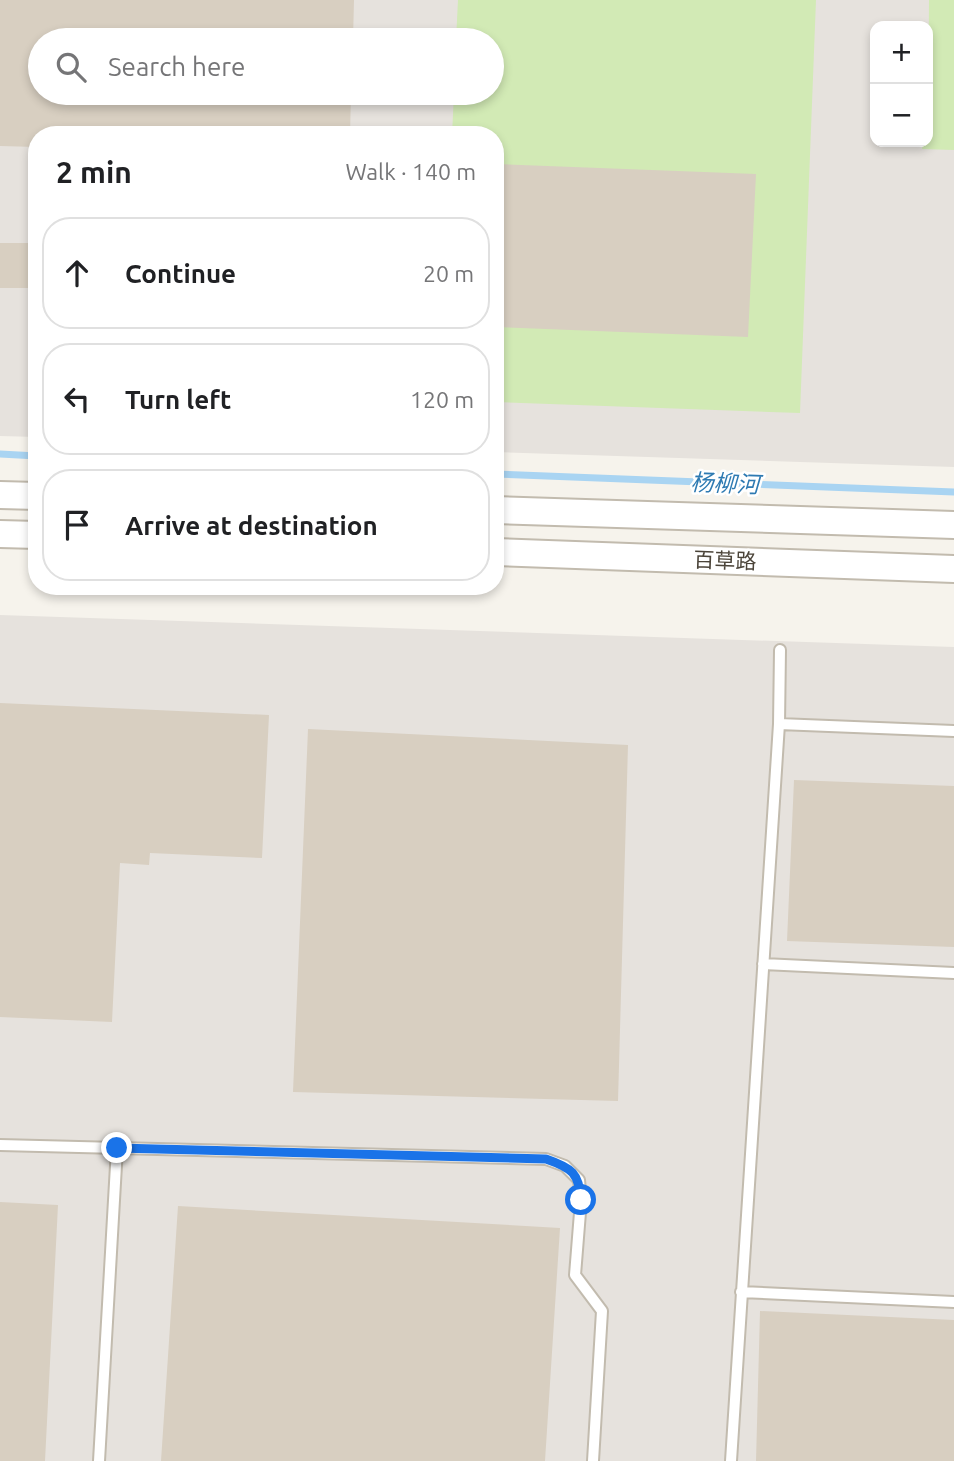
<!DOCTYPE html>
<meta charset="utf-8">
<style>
body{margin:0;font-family:Ubuntu,"Noto Sans SC",sans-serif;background:#f2f2f2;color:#202124}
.controls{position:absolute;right:21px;top:21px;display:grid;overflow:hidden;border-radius:14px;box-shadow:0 4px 10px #0003}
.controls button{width:63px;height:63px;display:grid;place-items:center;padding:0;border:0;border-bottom:2px solid #e0e0e0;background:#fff;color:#202124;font:35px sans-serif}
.stop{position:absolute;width:21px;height:21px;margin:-16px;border:5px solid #1a73e8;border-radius:50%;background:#fff}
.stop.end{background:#1a73e8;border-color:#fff;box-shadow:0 2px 7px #0008}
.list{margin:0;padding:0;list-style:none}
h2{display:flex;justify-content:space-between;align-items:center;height:91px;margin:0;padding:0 28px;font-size:30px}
h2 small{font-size:23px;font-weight:400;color:#757577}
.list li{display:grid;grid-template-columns:46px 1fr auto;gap:21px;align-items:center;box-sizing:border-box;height:112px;margin:0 14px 14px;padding:0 14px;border:2px solid #e0e0e0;border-radius:28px}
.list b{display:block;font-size:26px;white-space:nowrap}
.list em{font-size:23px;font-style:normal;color:#757577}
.icon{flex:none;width:38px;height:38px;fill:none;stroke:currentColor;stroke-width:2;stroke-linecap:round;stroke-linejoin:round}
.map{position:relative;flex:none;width:954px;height:1461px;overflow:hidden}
.search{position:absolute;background:#fff;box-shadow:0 4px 10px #0003;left:28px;top:28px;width:476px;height:77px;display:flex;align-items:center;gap:18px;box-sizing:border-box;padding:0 24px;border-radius:38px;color:#757577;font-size:26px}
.panel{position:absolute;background:#fff;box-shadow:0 4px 10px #0003;left:28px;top:126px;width:476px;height:469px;border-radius:28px}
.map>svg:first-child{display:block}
.industrial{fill:#e6e2dd;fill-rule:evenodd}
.green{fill:#d2eab5}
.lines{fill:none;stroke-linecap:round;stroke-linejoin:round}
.stream{stroke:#a9d4f2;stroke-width:7}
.building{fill:#d8cfc1}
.service-casing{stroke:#c2bbae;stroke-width:14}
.tertiary-casing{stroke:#c2bbae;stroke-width:30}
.service{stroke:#fff;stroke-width:10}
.tertiary{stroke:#fff;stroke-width:26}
.route{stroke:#1a73e8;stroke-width:9}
.labels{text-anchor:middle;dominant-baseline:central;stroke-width:5;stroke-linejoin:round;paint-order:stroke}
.street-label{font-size:21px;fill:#4b4439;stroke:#fff}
.water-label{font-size:23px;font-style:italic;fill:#2e7ab2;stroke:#fff}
</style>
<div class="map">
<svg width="954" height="1461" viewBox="0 0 954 1461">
<rect width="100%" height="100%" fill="#f6f3ec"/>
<path class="industrial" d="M0 0H954V467L495 452V135H37V437L0 436ZM875 26H928V142H875ZM40 40H492V93H40Z
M0 615 954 647V1461H0Z"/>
<path class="green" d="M458 0H816L800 413 495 402V135H452L454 93H492V40H456Z
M929 0H954V150L922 149 923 142H928Z"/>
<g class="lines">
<path class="stream" d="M0 454 37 456
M495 474 954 492"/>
</g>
<path class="building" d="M0 0H354L353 40H40V93H351L350 135H37V147L0 146Z
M495 164 756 174 748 337 495 327Z
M0 243H37V288H0Z
M0 703 269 715 262 858 150 853 149 865 120 863 112 1022 0 1017Z
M308 729 628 745 618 1101 293 1092Z
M794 780 954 786V947L787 941Z
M0 1202 58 1205 45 1461H0Z
M178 1206 560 1228 545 1461H161Z
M760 1311 954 1320V1461H756Z"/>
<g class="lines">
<g class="service-casing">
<path id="service" d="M779 724 954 731
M763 964 954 973
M0 1145 546 1159 565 1166 579 1180 581 1200 575 1275 602 1311 593 1461
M741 1292 954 1302
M99 1461 117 1148
M731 1461 779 724 780 650"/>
</g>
<g class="tertiary-casing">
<path id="tertiary" d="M0 495 37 496
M495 510 954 525
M0 534 37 535
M495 552 954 569"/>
</g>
<use href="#service" class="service"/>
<use href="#tertiary" class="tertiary"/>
</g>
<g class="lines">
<path class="route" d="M117 1148 546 1159C572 1168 579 1173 581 1200"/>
</g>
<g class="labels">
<g class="street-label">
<text transform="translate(725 560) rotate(2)">百草路</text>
</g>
<g class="water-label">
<text transform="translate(725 483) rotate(2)">杨柳河</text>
</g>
</g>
</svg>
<div class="controls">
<button>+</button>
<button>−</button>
</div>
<div class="stop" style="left:581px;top:1200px"></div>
<div class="stop end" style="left:117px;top:1148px"></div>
<div class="search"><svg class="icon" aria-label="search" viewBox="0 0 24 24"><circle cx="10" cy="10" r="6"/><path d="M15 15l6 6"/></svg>Search here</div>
<section class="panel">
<h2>2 min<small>Walk · 140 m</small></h2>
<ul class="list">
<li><svg class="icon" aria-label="ahead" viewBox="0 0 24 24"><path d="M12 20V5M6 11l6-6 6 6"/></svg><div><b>Continue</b></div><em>20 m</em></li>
<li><svg class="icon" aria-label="left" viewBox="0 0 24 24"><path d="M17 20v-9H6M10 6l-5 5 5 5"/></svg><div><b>Turn left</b></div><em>120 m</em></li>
<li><svg class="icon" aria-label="arrive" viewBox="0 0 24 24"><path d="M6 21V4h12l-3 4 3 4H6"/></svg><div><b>Arrive at destination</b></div></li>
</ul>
</section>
</div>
